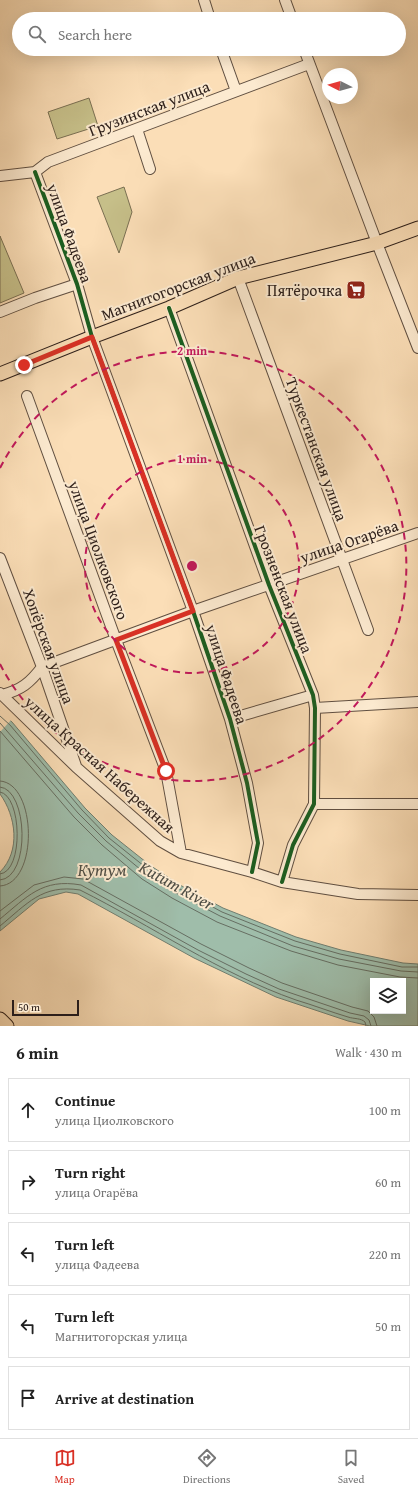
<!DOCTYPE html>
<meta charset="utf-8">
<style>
body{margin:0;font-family:"Gentium Book Plus",serif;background:#f6f6f6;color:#222}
.controls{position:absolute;right:12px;bottom:12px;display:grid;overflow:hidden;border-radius:0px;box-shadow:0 4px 16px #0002}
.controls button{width:36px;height:36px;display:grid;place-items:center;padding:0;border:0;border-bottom:1px solid #e0e0e0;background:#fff;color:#222;font:20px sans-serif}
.compass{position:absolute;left:322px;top:68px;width:36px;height:36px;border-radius:50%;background:#fff;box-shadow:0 4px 16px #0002;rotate:276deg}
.scale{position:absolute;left:12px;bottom:10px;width:67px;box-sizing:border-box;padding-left:4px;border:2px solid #2d1f1a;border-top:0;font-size:11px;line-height:14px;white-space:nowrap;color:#2d1f1a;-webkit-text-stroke:3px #fcead0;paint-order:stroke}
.stop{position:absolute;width:12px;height:12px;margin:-9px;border:3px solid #d93025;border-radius:50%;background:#fff}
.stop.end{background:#d93025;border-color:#fff;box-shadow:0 1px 4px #0008}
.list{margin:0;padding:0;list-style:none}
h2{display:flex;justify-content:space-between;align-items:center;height:52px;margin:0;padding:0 16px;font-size:17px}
h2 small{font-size:13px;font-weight:400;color:#767676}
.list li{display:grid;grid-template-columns:26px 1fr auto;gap:12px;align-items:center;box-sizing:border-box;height:64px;margin:0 8px 8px;padding:0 8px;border:1px solid #e0e0e0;border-radius:0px}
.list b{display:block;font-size:15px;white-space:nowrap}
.list p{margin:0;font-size:13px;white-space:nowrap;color:#767676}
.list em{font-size:13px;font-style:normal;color:#767676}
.icon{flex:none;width:22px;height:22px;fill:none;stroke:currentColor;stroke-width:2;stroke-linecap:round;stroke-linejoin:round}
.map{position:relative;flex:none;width:418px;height:1026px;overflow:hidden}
.search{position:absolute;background:#fff;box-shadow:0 4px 16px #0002;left:12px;right:12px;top:12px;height:44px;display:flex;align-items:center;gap:10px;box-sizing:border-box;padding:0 14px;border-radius:22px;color:#767676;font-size:15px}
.sheet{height:412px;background:#fff}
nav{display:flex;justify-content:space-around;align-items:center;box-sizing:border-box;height:56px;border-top:1px solid #e0e0e0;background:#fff;font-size:11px;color:#767676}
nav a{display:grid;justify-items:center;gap:2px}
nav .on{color:#d93025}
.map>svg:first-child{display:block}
.green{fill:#c6bf89;stroke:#7a6f52}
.water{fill:#9fbdaa;stroke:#717e70;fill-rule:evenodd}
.pier{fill:#fbdeb7}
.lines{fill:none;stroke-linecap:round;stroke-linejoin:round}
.shore{stroke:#666e62;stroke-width:1}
.minor-casing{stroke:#604f41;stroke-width:12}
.major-casing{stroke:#2d1f1a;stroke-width:15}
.minor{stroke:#fcead0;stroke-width:10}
.major{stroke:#fbdeb7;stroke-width:13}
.cycleway-casing{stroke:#fcead0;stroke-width:6}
.cycleway{stroke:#1b5e20;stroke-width:4}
.route{stroke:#d93025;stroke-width:5}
.ring{fill:none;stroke:#c2185b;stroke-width:2;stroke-dasharray:7 5}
.labels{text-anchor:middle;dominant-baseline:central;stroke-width:4;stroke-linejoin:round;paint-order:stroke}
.street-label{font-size:16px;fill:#2d1f1a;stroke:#fcead0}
.poi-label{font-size:16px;fill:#2d1f1a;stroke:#fcead0;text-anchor:end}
.water-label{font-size:17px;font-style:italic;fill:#4f4e45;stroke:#fcead0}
.centre{fill:#c2185b;stroke:#fcead0;stroke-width:2}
.ring-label{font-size:12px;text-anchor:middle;font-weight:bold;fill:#c2185b;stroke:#fcead0;stroke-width:4;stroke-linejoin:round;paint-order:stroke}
</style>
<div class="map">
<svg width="418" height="1026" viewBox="0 0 418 1026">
<rect width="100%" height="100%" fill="#fbdeb7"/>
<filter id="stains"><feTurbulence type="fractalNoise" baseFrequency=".005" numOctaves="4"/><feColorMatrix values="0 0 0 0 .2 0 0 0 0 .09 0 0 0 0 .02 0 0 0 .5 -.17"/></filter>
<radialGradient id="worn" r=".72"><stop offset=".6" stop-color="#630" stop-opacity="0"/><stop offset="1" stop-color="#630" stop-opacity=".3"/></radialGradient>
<path class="green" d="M89 98 98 126 57 139 48 112Z
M124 187 132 212 119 253 97 197Z
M0 236 24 293 0 303Z"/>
<path class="water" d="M0 711 12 722 85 808 112 835 151 866 180 885 223 908 296 937 341 950 403 963 418 964V1026H370L348 1021 276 997 194 958 78 894 66 892 39 899 0 931V872C21 851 16 816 0 794ZM373 981H403V1011H373Z"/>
<path class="pier" d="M2 710 12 719 0 732V711Z"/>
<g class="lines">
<path class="shore" d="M0 716 10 725 82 810 109 838 149 870 178 888 222 912 295 941 340 954 402 967H418
M0 723 78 813 106 841 146 874 176 893 220 916 293 946 339 959 401 971 418 972
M0 731 74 817 102 845 142 879 172 898 217 922 291 951 338 965 400 977 418 978
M0 781C37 783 39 884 0 886
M0 787C28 789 31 878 0 880
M0 792C22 795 24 872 0 874
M0 911 34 885 64 877 83 879 201 944 249 968 282 983 352 1007 368 1011 374 1017 377 1026
M0 919C27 897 42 878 81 885L198 950 246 974 279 989 350 1013 364 1016 369 1020 371 1026
M0 926C27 904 42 884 80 890 152 926 219 973 296 1000 313 1005 331 1012 348 1017 354 1019 361 1018 365 1022L366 1026"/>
<g class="minor-casing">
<path id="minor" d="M204 0 210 19
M285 0 292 19
M221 49 236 91
M304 49 377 243 418 348
M137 129 150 169
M35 172 77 284 92 337 193 611 230 719 247 783 258 843 252 872
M0 176 35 172 48 162 309 64
M238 278 368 630
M169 308 269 585 313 695 315 708 314 804 293 845 282 882
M0 312 35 298 77 284
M27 396 116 640 166 771 181 853
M0 558 42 667 76 766
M42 667 193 611 418 533
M0 693 76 767 160 841 181 853 252 872 282 882 358 894 418 895
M2 695C21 690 30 683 42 667
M315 708 418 702
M230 719 313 695
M314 804H418"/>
</g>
<g class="major-casing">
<path id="major" d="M0 374 92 337 169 308 238 278 377 243 418 228
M0 1019 7 1026"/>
</g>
<use href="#minor" class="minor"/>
<use href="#major" class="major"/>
<g class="cycleway-casing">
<path id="cycleway" d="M35 172 77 284 92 337 193 611 230 719 247 783 258 843 252 872
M169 308 269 585 313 695 315 708 314 804 293 845 282 882"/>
</g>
<use href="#cycleway" class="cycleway"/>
</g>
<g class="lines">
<path class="route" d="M24 365 92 337 193 611 116 640 166 771"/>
</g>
<g class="ring">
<circle cx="192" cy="566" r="107"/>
<path d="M0 468A215 215 0 1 1 0 664"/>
</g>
<defs>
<g id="supermarket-square" transform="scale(1)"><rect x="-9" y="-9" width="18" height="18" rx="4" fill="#8f2418" stroke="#fcead0"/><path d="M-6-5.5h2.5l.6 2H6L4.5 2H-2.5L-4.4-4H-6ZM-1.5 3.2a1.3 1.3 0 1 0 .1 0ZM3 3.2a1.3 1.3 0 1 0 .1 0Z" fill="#fff"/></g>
</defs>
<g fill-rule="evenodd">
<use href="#supermarket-square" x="356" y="290"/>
</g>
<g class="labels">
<g class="street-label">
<text transform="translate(149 108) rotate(-21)">Грузинская улица</text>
<text transform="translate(70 233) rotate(70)">улица Фадеева</text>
<text transform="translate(178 286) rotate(-21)">Магнитогорская улица</text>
<text transform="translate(317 449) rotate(70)">Туркестанская улица</text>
<text transform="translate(349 541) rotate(-19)">улица Огарёва</text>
<text transform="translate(99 550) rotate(70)">улица Циолковского</text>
<text transform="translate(284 589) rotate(69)">Грозненская улица</text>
<text transform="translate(49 646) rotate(70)">Хопёрская улица</text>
<text transform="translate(227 674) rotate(72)">улица Фадеева</text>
<text transform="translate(100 764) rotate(42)">улица Красная Набережная</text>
</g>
<g class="poi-label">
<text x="342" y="290">Пятёрочка</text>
</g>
<g class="water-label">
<text x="102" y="869">Кутум</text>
<text transform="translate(177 885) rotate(29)">Kutum River</text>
</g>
</g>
<circle cx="192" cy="566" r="6" class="centre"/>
<g class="ring-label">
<text x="192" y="355">2 min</text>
<text x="192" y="463">1 min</text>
</g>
<rect width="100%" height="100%" filter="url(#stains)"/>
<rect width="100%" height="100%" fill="url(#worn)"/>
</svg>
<div class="controls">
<button><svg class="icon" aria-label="layers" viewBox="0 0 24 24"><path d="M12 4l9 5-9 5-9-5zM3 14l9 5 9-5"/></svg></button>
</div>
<svg class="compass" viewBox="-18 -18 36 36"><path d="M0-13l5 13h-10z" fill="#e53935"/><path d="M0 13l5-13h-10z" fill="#767676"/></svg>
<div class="scale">50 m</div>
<div class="stop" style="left:166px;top:771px"></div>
<div class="stop end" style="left:24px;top:365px"></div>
<div class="search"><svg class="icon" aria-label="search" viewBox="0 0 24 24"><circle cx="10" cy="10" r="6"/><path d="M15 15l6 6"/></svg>Search here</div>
</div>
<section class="sheet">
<h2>6 min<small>Walk · 430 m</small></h2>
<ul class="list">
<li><svg class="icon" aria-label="ahead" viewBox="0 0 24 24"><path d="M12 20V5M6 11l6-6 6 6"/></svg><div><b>Continue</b><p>улица Циолковского</p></div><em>100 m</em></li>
<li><svg class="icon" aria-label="right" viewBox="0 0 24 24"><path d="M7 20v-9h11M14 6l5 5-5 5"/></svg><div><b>Turn right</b><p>улица Огарёва</p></div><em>60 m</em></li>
<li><svg class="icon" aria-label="left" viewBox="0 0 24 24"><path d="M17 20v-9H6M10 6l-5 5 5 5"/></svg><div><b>Turn left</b><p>улица Фадеева</p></div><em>220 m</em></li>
<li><svg class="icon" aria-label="left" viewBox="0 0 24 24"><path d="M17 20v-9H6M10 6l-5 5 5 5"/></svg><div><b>Turn left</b><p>Магнитогорская улица</p></div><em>50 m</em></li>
<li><svg class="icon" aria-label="arrive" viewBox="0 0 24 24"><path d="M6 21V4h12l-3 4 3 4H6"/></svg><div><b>Arrive at destination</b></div></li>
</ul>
</section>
<nav>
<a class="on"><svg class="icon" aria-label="map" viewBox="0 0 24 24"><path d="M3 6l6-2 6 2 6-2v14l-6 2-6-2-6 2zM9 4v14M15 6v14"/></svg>Map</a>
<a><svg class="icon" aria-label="directions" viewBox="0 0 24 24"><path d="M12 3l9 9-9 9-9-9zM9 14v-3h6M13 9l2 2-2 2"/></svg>Directions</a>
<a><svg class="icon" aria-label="saved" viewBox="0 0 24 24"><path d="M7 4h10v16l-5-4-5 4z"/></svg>Saved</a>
</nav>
